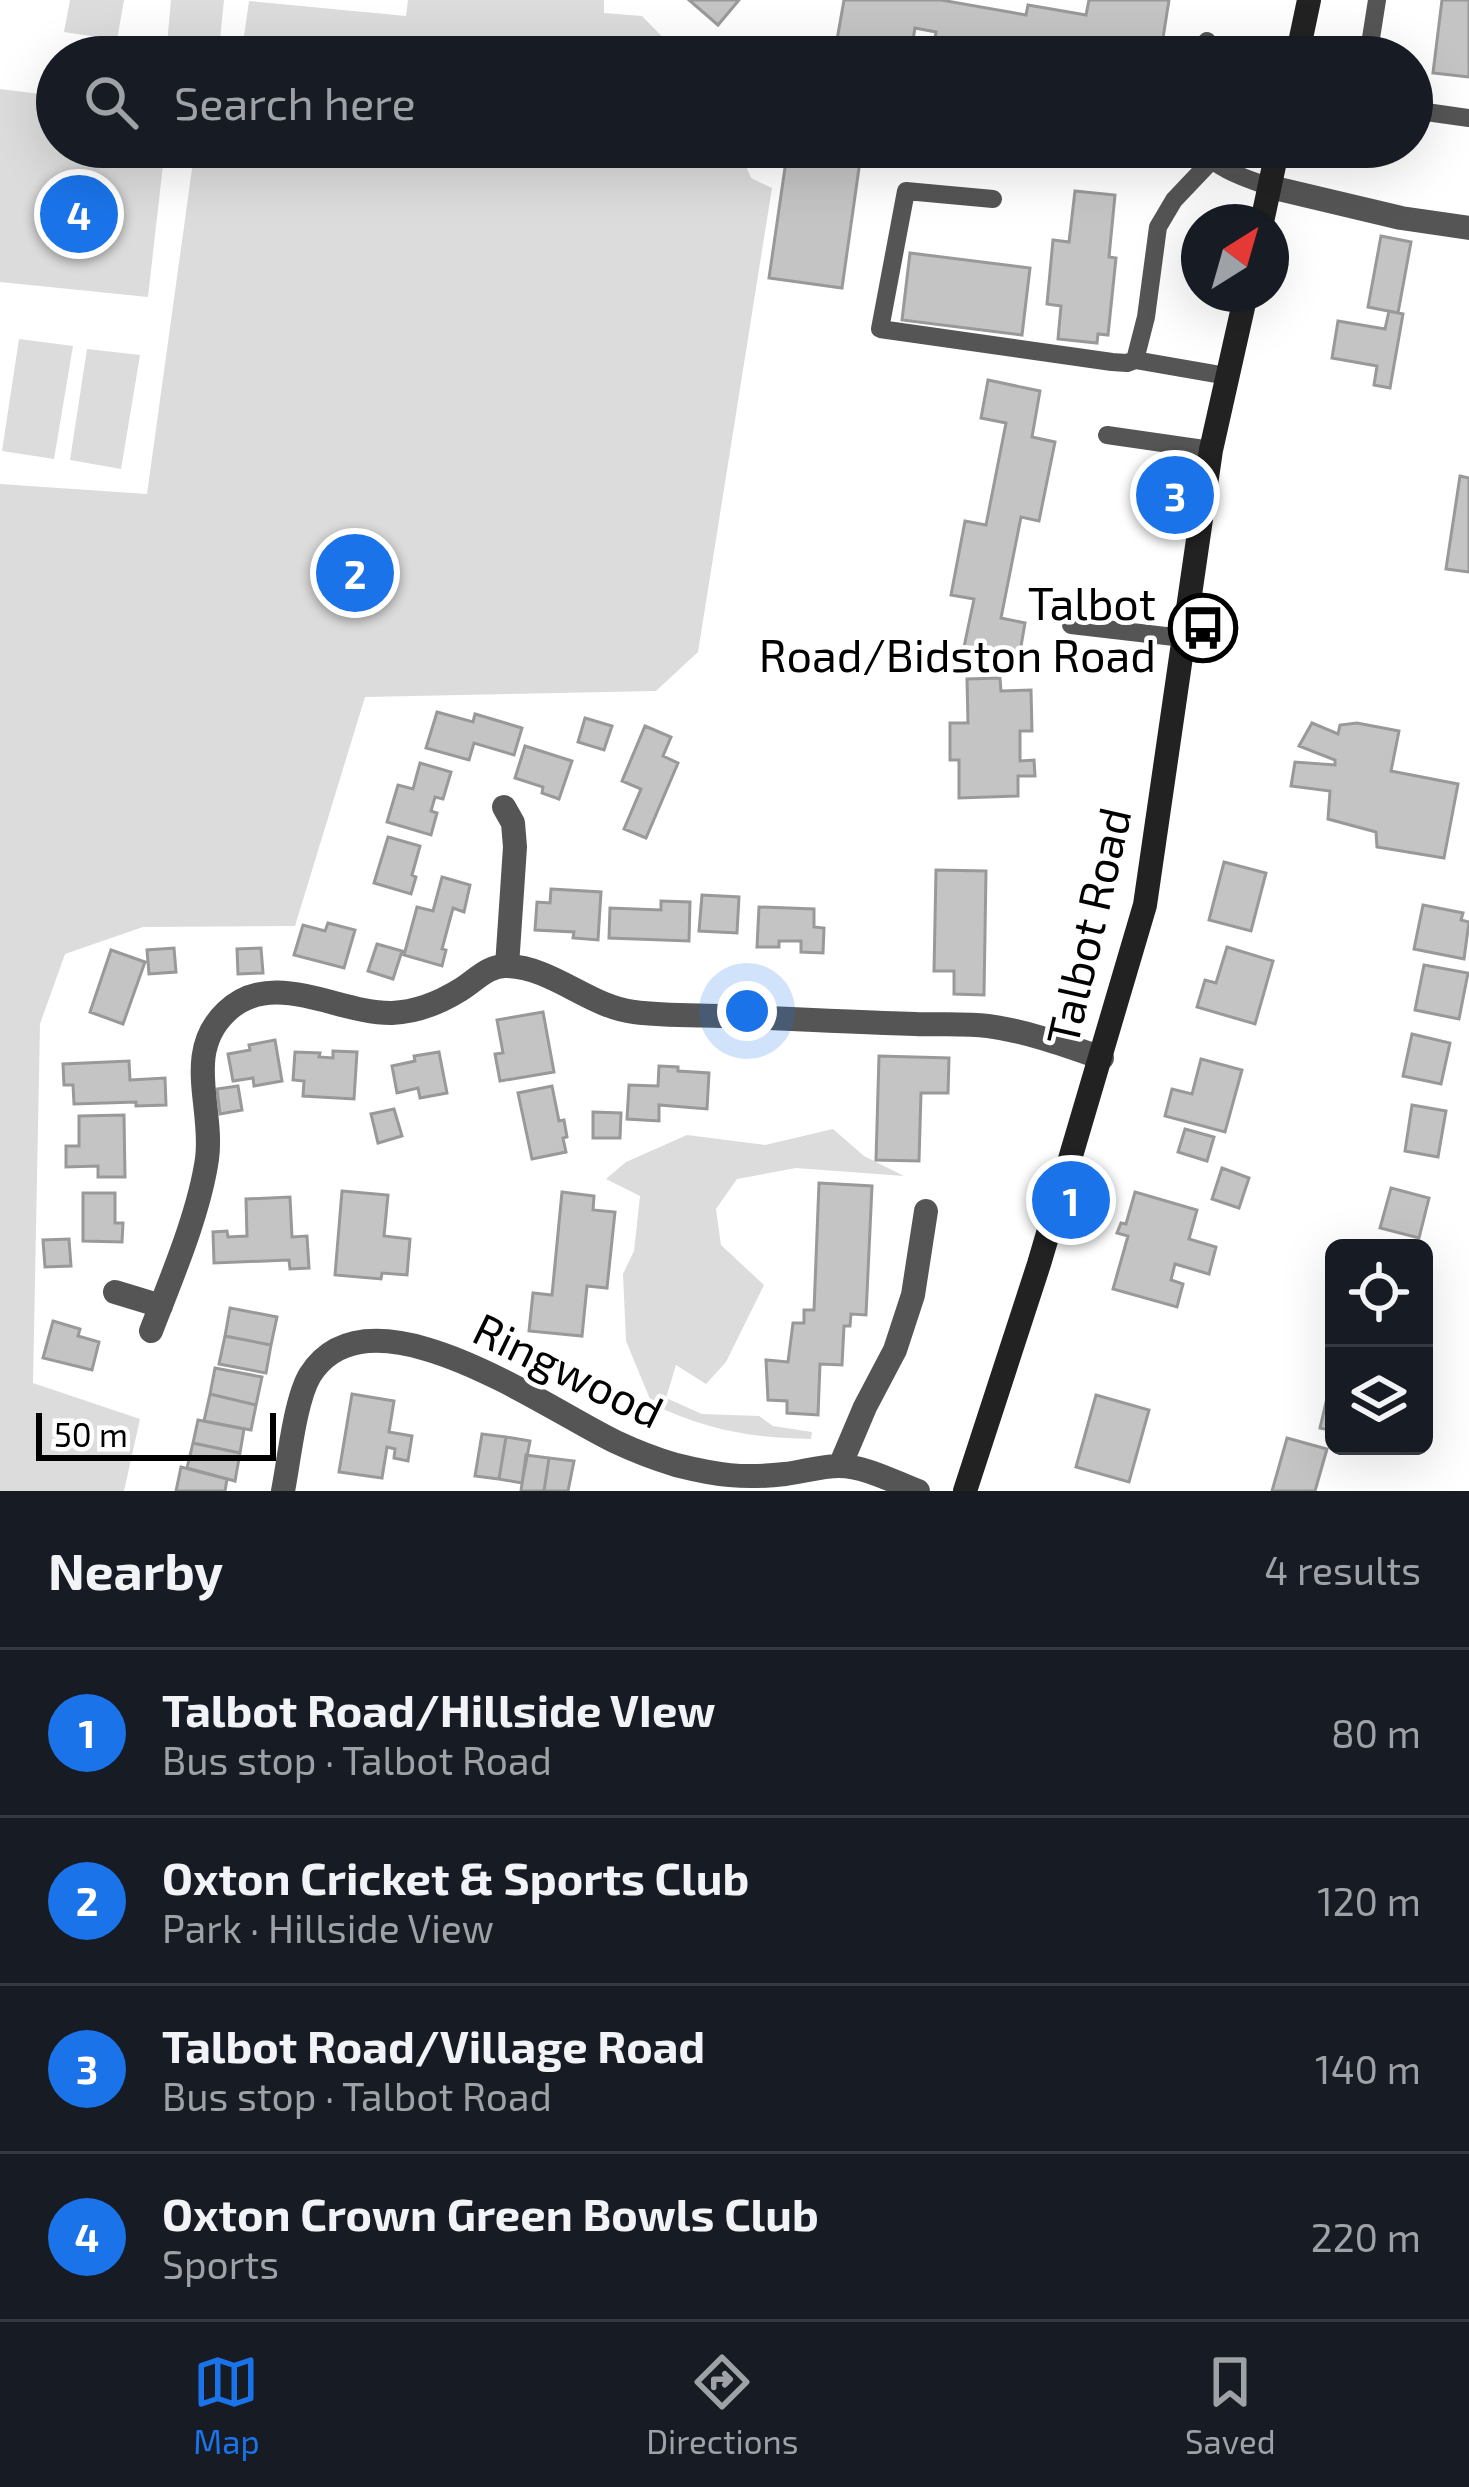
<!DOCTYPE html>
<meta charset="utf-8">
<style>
body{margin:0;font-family:"Exo 2",sans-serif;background:#242831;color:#f1f3f6}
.controls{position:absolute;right:36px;bottom:36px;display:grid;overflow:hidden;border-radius:18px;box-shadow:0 12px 48px #0002}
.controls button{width:108px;height:108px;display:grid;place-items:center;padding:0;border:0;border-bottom:3px solid #363941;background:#171b24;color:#f1f3f6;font:60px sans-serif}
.compass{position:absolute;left:1181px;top:204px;width:108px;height:108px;border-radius:50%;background:#171b24;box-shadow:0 12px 48px #0002;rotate:37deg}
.scale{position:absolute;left:36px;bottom:30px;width:240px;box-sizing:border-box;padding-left:12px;border:6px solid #000;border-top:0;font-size:33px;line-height:42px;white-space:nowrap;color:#000;-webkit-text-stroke:9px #fff;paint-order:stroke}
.you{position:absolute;left:747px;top:1011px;width:42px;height:42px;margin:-30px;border:9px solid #fff;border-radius:50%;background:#1a73e8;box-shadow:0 0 0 18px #1a73e833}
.badge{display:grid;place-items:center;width:78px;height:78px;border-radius:50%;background:#1a73e8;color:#fff;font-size:39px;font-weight:700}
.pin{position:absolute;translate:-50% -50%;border:6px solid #fff;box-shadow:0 3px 12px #0006}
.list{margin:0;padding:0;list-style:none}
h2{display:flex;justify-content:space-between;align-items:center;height:156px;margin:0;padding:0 48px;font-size:51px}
h2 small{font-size:39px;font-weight:400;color:#9ea1a6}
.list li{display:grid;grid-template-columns:78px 1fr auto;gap:36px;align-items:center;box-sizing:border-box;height:168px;padding:0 48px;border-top:3px solid #363941}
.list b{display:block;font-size:45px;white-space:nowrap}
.list p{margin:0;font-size:39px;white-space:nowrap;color:#9ea1a6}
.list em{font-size:39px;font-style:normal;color:#9ea1a6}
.icon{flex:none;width:66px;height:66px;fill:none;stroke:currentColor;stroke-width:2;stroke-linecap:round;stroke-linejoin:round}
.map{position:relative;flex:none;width:1469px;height:1491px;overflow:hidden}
.search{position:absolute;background:#171b24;box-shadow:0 12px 48px #0002;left:36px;right:36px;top:36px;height:132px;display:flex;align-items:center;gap:30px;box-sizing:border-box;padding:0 42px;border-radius:66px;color:#9ea1a6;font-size:45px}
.sheet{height:828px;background:#171b24}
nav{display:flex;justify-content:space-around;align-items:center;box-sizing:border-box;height:168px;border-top:3px solid #363941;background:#171b24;font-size:33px;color:#9ea1a6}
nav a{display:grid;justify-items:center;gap:6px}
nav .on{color:#1a73e8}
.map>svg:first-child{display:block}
.green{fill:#dcdcdc}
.building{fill:#c4c4c4;stroke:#999;stroke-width:3}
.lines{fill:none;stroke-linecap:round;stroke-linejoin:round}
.lane{stroke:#555;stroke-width:18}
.street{stroke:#555;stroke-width:24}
.secondary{stroke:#222;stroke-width:24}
.labels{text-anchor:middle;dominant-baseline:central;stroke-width:9;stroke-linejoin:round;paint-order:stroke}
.poi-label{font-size:45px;fill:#000;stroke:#fff;text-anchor:end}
.street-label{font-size:45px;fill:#000;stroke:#fff}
</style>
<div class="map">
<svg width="1469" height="1491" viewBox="0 0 1469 1491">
<rect width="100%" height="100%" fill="#fff"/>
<path class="green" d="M70 0H124L117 40 64 32Z
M171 0H224L219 50 167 44Z
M408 0H604V13L642 16 682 57H241L249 1 406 16Z
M0 89 57 96V147H165L148 297 0 282Z
M195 147H738L751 178 772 188 698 652 656 691 365 697 295 926 143 927 65 954 40 1024 33 1383 140 1419 124 1491H0V484L147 494Z
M19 339 73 346 54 459 2 451Z
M87 349 140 355 121 469 70 460Z
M833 1129 864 1156 904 1176 796 1168 737 1179 716 1209 721 1245 764 1285 726 1362 706 1384 676 1365 666 1398 702 1414 759 1416 773 1426 812 1432 811 1439C752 1438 706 1430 652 1404L626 1341 623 1274 634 1251 640 1196 606 1179 626 1162 687 1135 765 1145Z"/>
<path class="building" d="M689 0H739L718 25Z
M844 0H941L1026 15 1028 5 1086 15 1089 0H1169L1160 57H1082L1083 52 1065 48 1064 57 1027 52V57H1007L934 45 936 32 915 28 910 57H834Z
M1442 0H1469V77L1433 73Z
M788 147H862L842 288 769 278Z
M1075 191 1115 195 1109 257 1116 258 1108 335 1098 334 1097 343 1058 339 1061 306 1047 304 1053 240 1069 242Z
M1381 236 1411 242 1398 313 1368 307Z
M910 253 1030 268 1022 335 902 320Z
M1389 311 1403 314 1390 388 1374 385 1377 366 1332 358 1338 321 1385 329Z
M988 380 1040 391 1032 437 1055 442 1039 521 1021 517 1001 618 1025 623 1019 658 964 647 974 599 951 595 965 521 986 525 1006 423 981 418Z
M1460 476 1469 478V572L1446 569Z
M1000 678 1001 691 1031 690 1032 731H1020V761L1034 760 1035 776H1018V796L959 798V760H950V723H968L967 679Z
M437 712 473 722 475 714 522 728 514 755 474 743 469 760 426 748Z
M585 718 612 726 604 750 578 742Z
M1312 723 1338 734 1340 725 1357 723 1399 731 1391 771 1458 784 1444 858 1377 847 1376 832 1328 819 1330 791 1291 786 1295 762 1335 765V760L1299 746Z
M645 726 671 737 663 756 678 763 646 838 624 829 641 789 622 781Z
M525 746 572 761 559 799 542 793 543 787 515 778Z
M420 763 451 772 443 799 435 797 431 811 437 813 431 835 387 822 398 785 413 789Z
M388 837 420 846 412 875 416 877 411 894 374 883Z
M1224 862 1266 873 1251 931 1209 920Z
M936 870 986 871 984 995 954 994V971H934Z
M442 877 470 885 464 912 453 908 442 949 446 950 442 966 404 955 417 907 433 911Z
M551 889 601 892 598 940 573 938 574 932 535 930 537 902 550 903Z
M702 895 739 897 737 933 699 931Z
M661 901 690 902 689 941 609 938 610 908 661 910Z
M1423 905 1463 913 1461 920 1469 922 1464 959 1414 949Z
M759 907 814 909V927L824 928 823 953 801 952V941H779V947H757Z
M328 923 355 930 344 968 294 955 303 925 325 931Z
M377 944 402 951 393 979 368 971Z
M1227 947 1273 961 1255 1024 1197 1007 1205 980 1216 983Z
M174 948 176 972 149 974 147 950Z
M261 948 263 973 238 974 237 949Z
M111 950 145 962 123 1024 90 1012Z
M1424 965 1468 973 1459 1019 1415 1010Z
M543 1012 554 1072 500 1081 495 1054 503 1053 497 1020Z
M1412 1034 1450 1043 1441 1084 1403 1076Z
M275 1040 282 1081 254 1086 253 1078 233 1081 228 1054 250 1050 249 1045Z
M333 1051 357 1052 354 1099 303 1096 304 1081 293 1080 295 1052 320 1053 319 1057 333 1058Z
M439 1052 447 1093 420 1098 418 1088 397 1093 392 1066 415 1061 414 1056Z
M879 1056 949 1058 948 1093H921L919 1161 876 1160Z
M1201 1059 1242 1070 1225 1132 1165 1116 1172 1089 1192 1094Z
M129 1061 130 1080 165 1078 166 1105 136 1106V1102L74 1104 73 1085H64L63 1064Z
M659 1066 678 1067V1071L709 1073 707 1109 659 1105V1121L627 1119 629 1085 658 1086Z
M238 1086 242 1110 220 1114 217 1089Z
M552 1086 559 1121 564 1120 567 1137 563 1138 566 1152 532 1159 518 1093Z
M1412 1105 1446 1111 1438 1157 1405 1151Z
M394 1109 402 1136 378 1143 371 1114Z
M593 1112 621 1113 620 1138H593Z
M124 1115 125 1177H98V1166L66 1167V1146H79V1116Z
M1185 1129 1214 1137 1207 1161 1178 1152Z
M1222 1168 1249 1178 1239 1208 1212 1199Z
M819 1183 872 1186 866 1315 851 1314 850 1326H844L842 1365 820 1364 818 1415 787 1413V1401L768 1400 766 1360 788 1362 793 1323H804V1310H814Z
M1391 1188 1429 1198 1419 1238 1380 1228Z
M342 1191 388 1195 384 1236 410 1239 407 1275 382 1273 381 1279 335 1275Z
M562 1192 594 1196 593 1210 615 1212 607 1288 587 1286 582 1336 529 1331 533 1293 552 1295Z
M1135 1192 1197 1210 1189 1239 1216 1247 1209 1274 1175 1264 1171 1280 1183 1284 1177 1307 1113 1289 1128 1236 1117 1233 1121 1223 1126 1224Z
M83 1193H115V1223H123L122 1242 83 1241Z
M290 1197 292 1237 307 1236 309 1268 290 1269 289 1260 214 1263 213 1232 227 1231 228 1237 247 1236 246 1199Z
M69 1239 71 1266 45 1267 43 1240Z
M230 1308 277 1317 271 1345 225 1336Z
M53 1321 80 1329 78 1336 99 1342 92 1370 43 1358Z
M225 1336 271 1345 266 1373 219 1364Z
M215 1368 262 1377 256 1405 210 1394Z
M1330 1385 1334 1386V1431L1320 1428Z
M210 1394 256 1405 251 1430 204 1421Z
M352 1394 394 1401 389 1432 412 1436 408 1461 394 1458 395 1449 387 1447 382 1478 339 1472Z
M1096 1395 1149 1410 1129 1482 1076 1467Z
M198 1420 244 1429 240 1453 193 1443Z
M482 1434 506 1437 499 1479 475 1476Z
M506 1437 530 1441 522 1483 499 1479Z
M1287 1438 1327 1449 1315 1491H1272Z
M193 1443 240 1453 235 1481 187 1468Z
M526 1455 549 1458 544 1491H521Z
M549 1458 574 1461 568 1491H544Z
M181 1467 227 1479 225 1491H176Z"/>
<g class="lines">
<path class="lane" d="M1203 57 1207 41
M1368 57 1377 0
M1412 110 1469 118
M1199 147C1218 170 1242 177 1270 187
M993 199 906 191 880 329 1112 362 1127 363 1135 360 1227 376
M1135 360 1146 317 1158 227 1174 200 1211 161
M1107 435 1211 450
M1071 625 1183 638"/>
<path class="street" d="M1270 187 1401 218 1469 228
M504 807 513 823 515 847 507 966
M115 1292 161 1306
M151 1331C171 1279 199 1214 207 1159 214 1108 183 1053 226 1012 272 967 338 1014 392 1013 416 1012 439 1003 460 990 475 981 488 965 507 966 552 967 590 1007 634 1012 664 1016 695 1015 725 1016 788 1019 852 1022 915 1024 939 1025 964 1023 988 1026 1026 1031 1065 1045 1102 1058
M840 1466 865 1407 895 1350 913 1295 926 1211
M283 1491C289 1461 295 1400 310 1375 370 1280 548 1410 616 1442 635 1451 656 1459 676 1465 716 1475 743 1479 785 1474 802 1472 821 1466 839 1466 865 1466 894 1482 918 1491"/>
<path class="secondary" d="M1297 57 1309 0
M1262 222 1278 147
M965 1491 1039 1264 1145 905 1211 450 1246 294"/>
</g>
<defs>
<g id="bus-ring" transform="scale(3.45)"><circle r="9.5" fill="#fff" stroke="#000" stroke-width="1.5"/><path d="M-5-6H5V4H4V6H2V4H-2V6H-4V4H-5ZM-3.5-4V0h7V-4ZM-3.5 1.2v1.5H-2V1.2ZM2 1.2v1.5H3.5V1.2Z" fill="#000"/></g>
</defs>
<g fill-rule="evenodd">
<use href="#bus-ring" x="1203" y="628"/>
</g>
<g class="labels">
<g class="poi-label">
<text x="1156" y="602">Talbot<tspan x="1156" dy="52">Road/Bidston Road</tspan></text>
</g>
<g class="street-label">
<text transform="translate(1087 926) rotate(-77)">Talbot Road</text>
<text transform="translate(569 1369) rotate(26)">Ringwood</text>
</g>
</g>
</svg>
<div class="controls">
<button><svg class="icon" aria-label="locate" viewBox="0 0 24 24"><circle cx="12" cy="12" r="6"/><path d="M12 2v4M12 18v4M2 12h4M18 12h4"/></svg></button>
<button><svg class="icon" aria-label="layers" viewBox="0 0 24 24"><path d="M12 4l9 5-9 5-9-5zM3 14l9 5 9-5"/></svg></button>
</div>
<svg class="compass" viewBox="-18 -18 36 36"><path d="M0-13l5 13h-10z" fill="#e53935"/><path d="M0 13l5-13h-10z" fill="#9ea1a6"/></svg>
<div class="scale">50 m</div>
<div class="you"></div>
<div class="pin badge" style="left:1071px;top:1200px">1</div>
<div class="pin badge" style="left:355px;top:573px">2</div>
<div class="pin badge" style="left:1175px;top:495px">3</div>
<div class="pin badge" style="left:79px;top:214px">4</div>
<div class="search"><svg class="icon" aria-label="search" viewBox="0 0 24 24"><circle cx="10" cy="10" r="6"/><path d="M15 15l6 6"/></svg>Search here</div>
</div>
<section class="sheet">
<h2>Nearby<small>4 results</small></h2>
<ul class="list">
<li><span class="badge">1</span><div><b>Talbot Road/Hillside VIew</b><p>Bus stop · Talbot Road</p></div><em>80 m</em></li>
<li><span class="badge">2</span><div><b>Oxton Cricket &amp; Sports Club</b><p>Park · Hillside View</p></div><em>120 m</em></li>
<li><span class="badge">3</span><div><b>Talbot Road/Village Road</b><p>Bus stop · Talbot Road</p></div><em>140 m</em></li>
<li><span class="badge">4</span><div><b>Oxton Crown Green Bowls Club</b><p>Sports</p></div><em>220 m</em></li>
</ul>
</section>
<nav>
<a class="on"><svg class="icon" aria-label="map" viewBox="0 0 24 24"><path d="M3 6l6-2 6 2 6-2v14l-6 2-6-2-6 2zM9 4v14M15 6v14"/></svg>Map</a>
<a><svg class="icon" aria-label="directions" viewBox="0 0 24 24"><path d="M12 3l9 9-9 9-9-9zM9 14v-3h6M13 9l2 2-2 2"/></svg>Directions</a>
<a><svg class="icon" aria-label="saved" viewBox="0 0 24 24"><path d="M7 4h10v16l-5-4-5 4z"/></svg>Saved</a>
</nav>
